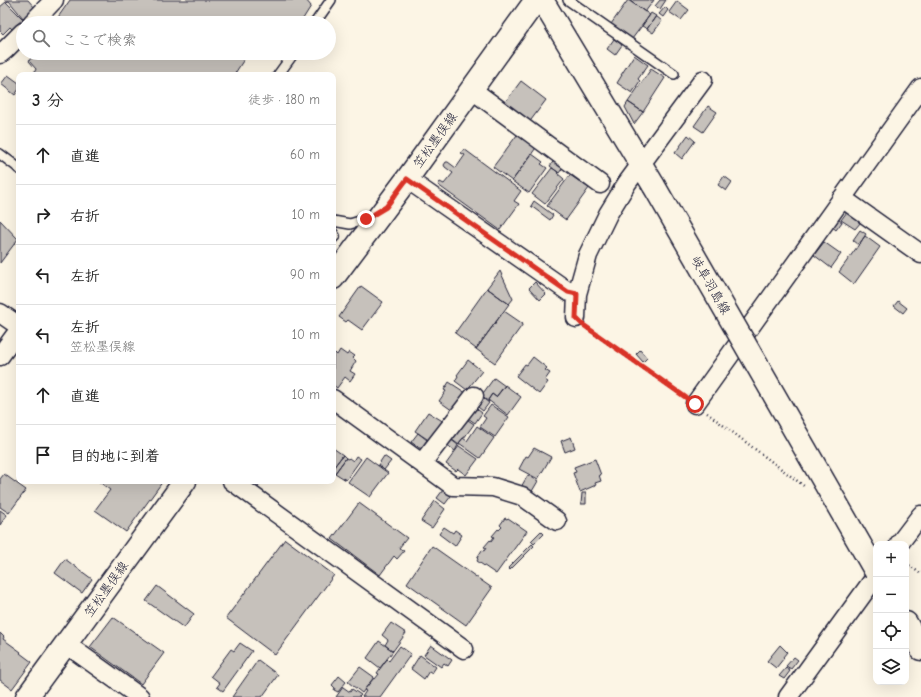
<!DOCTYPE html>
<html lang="ja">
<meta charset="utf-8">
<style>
body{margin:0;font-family:"Comic Neue","Klee One",sans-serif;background:#f2f2f2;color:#222}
.controls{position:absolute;right:12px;bottom:12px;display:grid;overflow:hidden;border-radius:8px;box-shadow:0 4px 16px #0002}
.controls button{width:36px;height:36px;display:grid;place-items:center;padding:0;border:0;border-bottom:1px solid #e0e0e0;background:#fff;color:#222;font:20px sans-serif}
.stop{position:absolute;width:12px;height:12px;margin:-9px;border:3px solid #d93025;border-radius:50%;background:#fff}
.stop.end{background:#d93025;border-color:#fff;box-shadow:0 1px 4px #0008}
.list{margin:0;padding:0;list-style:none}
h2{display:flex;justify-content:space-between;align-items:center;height:52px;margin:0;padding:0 16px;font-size:17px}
h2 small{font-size:13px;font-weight:400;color:#767676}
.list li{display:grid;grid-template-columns:26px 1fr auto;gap:12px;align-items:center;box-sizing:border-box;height:60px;padding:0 16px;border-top:1px solid #e0e0e0}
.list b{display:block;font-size:15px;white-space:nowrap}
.list p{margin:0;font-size:13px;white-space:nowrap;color:#767676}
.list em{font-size:13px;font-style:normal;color:#767676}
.icon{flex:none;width:22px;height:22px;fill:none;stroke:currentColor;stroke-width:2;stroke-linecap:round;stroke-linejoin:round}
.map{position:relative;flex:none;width:921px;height:697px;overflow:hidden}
.search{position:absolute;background:#fff;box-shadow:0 4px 16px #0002;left:16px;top:16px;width:320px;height:44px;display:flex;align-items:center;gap:10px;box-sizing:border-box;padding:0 14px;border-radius:22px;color:#767676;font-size:15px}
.panel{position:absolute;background:#fff;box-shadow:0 4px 16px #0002;left:16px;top:72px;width:320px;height:412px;border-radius:8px}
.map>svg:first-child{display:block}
.building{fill:#c6c1bb;stroke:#22223b}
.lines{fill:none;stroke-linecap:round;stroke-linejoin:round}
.lane-casing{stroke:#22223b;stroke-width:12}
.street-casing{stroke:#22223b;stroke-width:21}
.secondary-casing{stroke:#22223b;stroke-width:25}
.path{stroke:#22223b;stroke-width:2.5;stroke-dasharray:1 3;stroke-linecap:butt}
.lane{stroke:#fcf5e5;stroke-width:9}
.street{stroke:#fcf5e5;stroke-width:18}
.secondary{stroke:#fcf5e5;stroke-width:22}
.secondary-bridge-casing{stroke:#22223b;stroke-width:25;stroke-linecap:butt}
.secondary-bridge{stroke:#fcf5e5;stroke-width:22}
.route{stroke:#d93025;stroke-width:5}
.labels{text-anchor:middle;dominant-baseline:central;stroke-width:3.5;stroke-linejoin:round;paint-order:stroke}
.street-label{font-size:13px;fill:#22223b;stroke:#fcf5e5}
</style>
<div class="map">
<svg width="921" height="697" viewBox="0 0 921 697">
<rect width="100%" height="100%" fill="#fcf5e5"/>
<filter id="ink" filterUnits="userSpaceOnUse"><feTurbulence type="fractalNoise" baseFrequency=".025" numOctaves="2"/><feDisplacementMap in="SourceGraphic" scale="8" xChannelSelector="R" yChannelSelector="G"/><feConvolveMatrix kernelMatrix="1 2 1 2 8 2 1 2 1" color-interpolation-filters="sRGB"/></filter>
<g filter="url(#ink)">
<path class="building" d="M4 0H28L35 8 23 18 9 1 6 2Z
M70 0H306L311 6 301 22 296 20 294 23H54Z
M628 0 650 15 632 39 611 24Z
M629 0H654L645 12Z
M660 0H666L660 9 655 6Z
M677 1 689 10 681 20 669 12Z
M6 2 23 19 12 29 10 27 3 34 0 31V7Z
M665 7 668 10 663 17 659 14Z
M651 13 656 16 647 29 642 26Z
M656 16 662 21 653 33 647 29Z
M614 39 622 45 615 55 607 49Z
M34 53H248L234 75H33L36 69 29 61Z
M634 55 648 65 638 79 640 81 632 93 617 83 622 75H621Z
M651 69 665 78 643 112 628 102Z
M8 75 19 83V89L15 95 1 84Z
M521 81 546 100 528 124 503 105Z
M628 102 643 112 634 124 625 107Z
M708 106 717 112 703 132 694 126Z
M520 131 538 145 512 181 493 167Z
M688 135 695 141 682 159 675 153Z
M464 149 521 191 514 201 519 204 500 230 438 185 440 182 444 184 453 173 445 167 444 165 446 162H448L456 168 465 155 461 153Z
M532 154 543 162 541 164 547 168 529 193 512 181Z
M555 159 564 166 559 173 550 166Z
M552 168 558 172 557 173 564 179 545 204 532 194Z
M570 175 589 188 566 220 547 206Z
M724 176 732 182 726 191 718 185Z
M534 201 553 215 550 220 531 206Z
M847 212 861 222 855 229 841 220Z
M836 218 842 222 836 230 830 225Z
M0 220 18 239 0 263Z
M860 230 866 234 859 245 853 240Z
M865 236 880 247 854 284 839 272Z
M824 242 841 254 831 268 814 255Z
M500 271 513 299 509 304 487 288Z
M535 282 546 294 540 300 529 288Z
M361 286 383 302 362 330 348 320 346 322 339 317Z
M487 288 509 304 476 349 455 333Z
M898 301 907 308 903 313 894 306Z
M504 311 523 324 495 363 476 349Z
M340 350 347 355 349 352 355 356 353 358 356 361 350 371 355 374 350 381 345 377 337 388 333 385V357L335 353 337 355Z
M640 350 647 358 643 362 636 354Z
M533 357 547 368 545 370 550 373 545 380 548 382 539 394 516 376 525 364 527 365Z
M468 360 482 371 467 390 455 381 458 376 457 375Z
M494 378 505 386 496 397 492 394 488 400 489 401V402L481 396Z
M449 382 466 393 453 411 439 401 446 391 444 390Z
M505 385 521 397 508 415 488 400 492 394 496 397Z
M480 396 489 403 483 411 474 404Z
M491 405 509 417 495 437 480 427 486 418 483 416Z
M473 406 482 413 475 423 465 416Z
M428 412 444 422 430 441 415 431Z
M465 418 474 424 464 438H463L459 443V445L451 439Z
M477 426 494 438 480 458 459 443 463 438 467 441Z
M418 433 427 440 421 449 411 442Z
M571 437 575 448 565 452 561 441Z
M450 439 458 445 455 451 446 444Z
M459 446 478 459 466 475 458 469 456 471 446 464Z
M333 448 343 455 333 468Z
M534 448 551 457 538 479 519 469 526 456 528 457Z
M343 455 346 458 335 473 333 471V468Z
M356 456 361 459 346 480 335 473 346 458 348 459 349 458 353 461Z
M384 456 391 461 384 470 378 465Z
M366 457 388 473 370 497 348 482Z
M595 459 601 475H599L601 481 595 483 596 485 580 492 573 473 576 472 574 467Z
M4 474 26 490 9 513 0 507V479Z
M528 475 538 481 531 493 521 487Z
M98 481H163L126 532 95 510 110 490Z
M247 481H262L256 490Z
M443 490 451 496 445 504 437 498Z
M582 493H586V504H581Z
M435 501 445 509 432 528 421 521Z
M359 503 407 538 399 548 404 551 397 559 394 556 380 575 332 539Z
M0 510 7 515 0 525Z
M505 518 507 519 508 518 527 531 496 574 477 561 478 559 477 558 482 550 484 551 486 548 484 547 490 540 491 541 494 537 492 536 498 529 499 530 502 527 500 525Z
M444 527 453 533 455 530 462 535 455 546 439 534Z
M541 531 544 534 534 544 531 541Z
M285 539 334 575 275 655 226 618Z
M532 544 534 546 510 570 508 568Z
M432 546 492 588 466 625 407 583Z
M65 559 92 579 82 593 55 573Z
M157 586 194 614 184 628 146 601Z
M113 617 164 653 141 684 90 647Z
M391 623 406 633 393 651 385 645 388 640 382 635Z
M0 633 4 637 3 639 21 652 20 653 32 662 12 689 0 680Z
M379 641 393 651 380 668 367 658Z
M240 643 252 651 223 691 217 687 220 683 211 676 231 649 234 651Z
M431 645 452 660 448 666 444 663 441 667 424 655Z
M780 645 787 652 783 657 784 658 776 668 767 661Z
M400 646 411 654 380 697H362L366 691 364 690 374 678 375 679 379 674 377 673 387 659 389 661Z
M420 655 436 667 432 673 429 671 424 679 411 669Z
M794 657 798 660 791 669 786 666Z
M258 660 278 675 262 697H232Z
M360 667 374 677 362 693 348 682Z
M786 668 790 671 784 679 779 676Z
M339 676 346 682 338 692 334 690 335 688 332 685Z
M343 687 350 692 352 689 361 695 359 697H336Z"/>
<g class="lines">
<g class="lane-casing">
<path id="lane" d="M568 0 674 74
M315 23 331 0
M278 75 294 53
M0 154 16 166 19 169
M333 221 350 224 366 219 373 215
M333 233 335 236 333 238"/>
</g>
<g class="street-casing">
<path id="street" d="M32 23 54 0
M0 54 6 49 23 32
M471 89 600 184
M407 179 569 292 577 294
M842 198 921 254
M0 313 19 326
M576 318 577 294 588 255 608 214 627 183 703 80
M0 356 19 330
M333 399 453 486 493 487 522 496 557 521
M695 404 921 88
M422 463 474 396
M232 481 464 649
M899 544 921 515
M66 644 140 697
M788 697 876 576"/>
</g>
<g class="secondary-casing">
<path id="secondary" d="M542 0 654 186
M333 278 407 179 536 0
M906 623 921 649
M27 697 185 481"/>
</g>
<path class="path" d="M588 329 682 395
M707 413 804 486
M906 563 921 574"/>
<use href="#lane" class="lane"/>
<use href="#street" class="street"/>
<use href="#secondary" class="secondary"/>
<g class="secondary-bridge-casing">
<path id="secondary-bridge" d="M654 186 876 572"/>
</g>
<use href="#secondary-bridge" class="secondary-bridge"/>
</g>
</g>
<g class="lines" filter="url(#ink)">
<path class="route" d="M366 219 386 207 407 179 568 292 577 294 576 318 582 324 695 404"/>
</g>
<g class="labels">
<g class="street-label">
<text transform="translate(435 140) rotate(-54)">笠松墨俣線</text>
<text transform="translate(711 285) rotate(60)">岐阜羽島線</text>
<text transform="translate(106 589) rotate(-54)">笠松墨俣線</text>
</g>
</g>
</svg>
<div class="controls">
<button>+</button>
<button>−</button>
<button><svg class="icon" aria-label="locate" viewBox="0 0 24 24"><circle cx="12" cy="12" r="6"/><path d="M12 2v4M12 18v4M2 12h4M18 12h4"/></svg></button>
<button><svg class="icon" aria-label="layers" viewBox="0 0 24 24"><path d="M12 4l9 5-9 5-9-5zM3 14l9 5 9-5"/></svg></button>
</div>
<div class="stop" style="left:695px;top:404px"></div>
<div class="stop end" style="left:366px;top:219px"></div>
<div class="search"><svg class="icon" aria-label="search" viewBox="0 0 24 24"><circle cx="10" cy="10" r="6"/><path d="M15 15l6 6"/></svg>ここで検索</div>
<section class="panel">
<h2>3 分<small>徒歩 · 180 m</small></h2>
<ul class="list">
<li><svg class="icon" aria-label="ahead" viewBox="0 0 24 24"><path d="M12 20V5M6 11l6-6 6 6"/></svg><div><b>直進</b></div><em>60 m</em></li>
<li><svg class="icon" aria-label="right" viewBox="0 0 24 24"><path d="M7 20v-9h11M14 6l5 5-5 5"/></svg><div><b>右折</b></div><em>10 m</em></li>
<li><svg class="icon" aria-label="left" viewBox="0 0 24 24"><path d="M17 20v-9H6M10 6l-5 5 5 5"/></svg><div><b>左折</b></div><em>90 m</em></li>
<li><svg class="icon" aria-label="left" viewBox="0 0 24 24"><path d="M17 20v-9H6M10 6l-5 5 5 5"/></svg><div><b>左折</b><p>笠松墨俣線</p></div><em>10 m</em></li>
<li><svg class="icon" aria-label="ahead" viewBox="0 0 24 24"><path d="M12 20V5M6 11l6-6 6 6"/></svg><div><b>直進</b></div><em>10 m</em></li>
<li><svg class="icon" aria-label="arrive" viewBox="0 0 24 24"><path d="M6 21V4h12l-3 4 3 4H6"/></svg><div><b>目的地に到着</b></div></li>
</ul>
</section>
</div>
